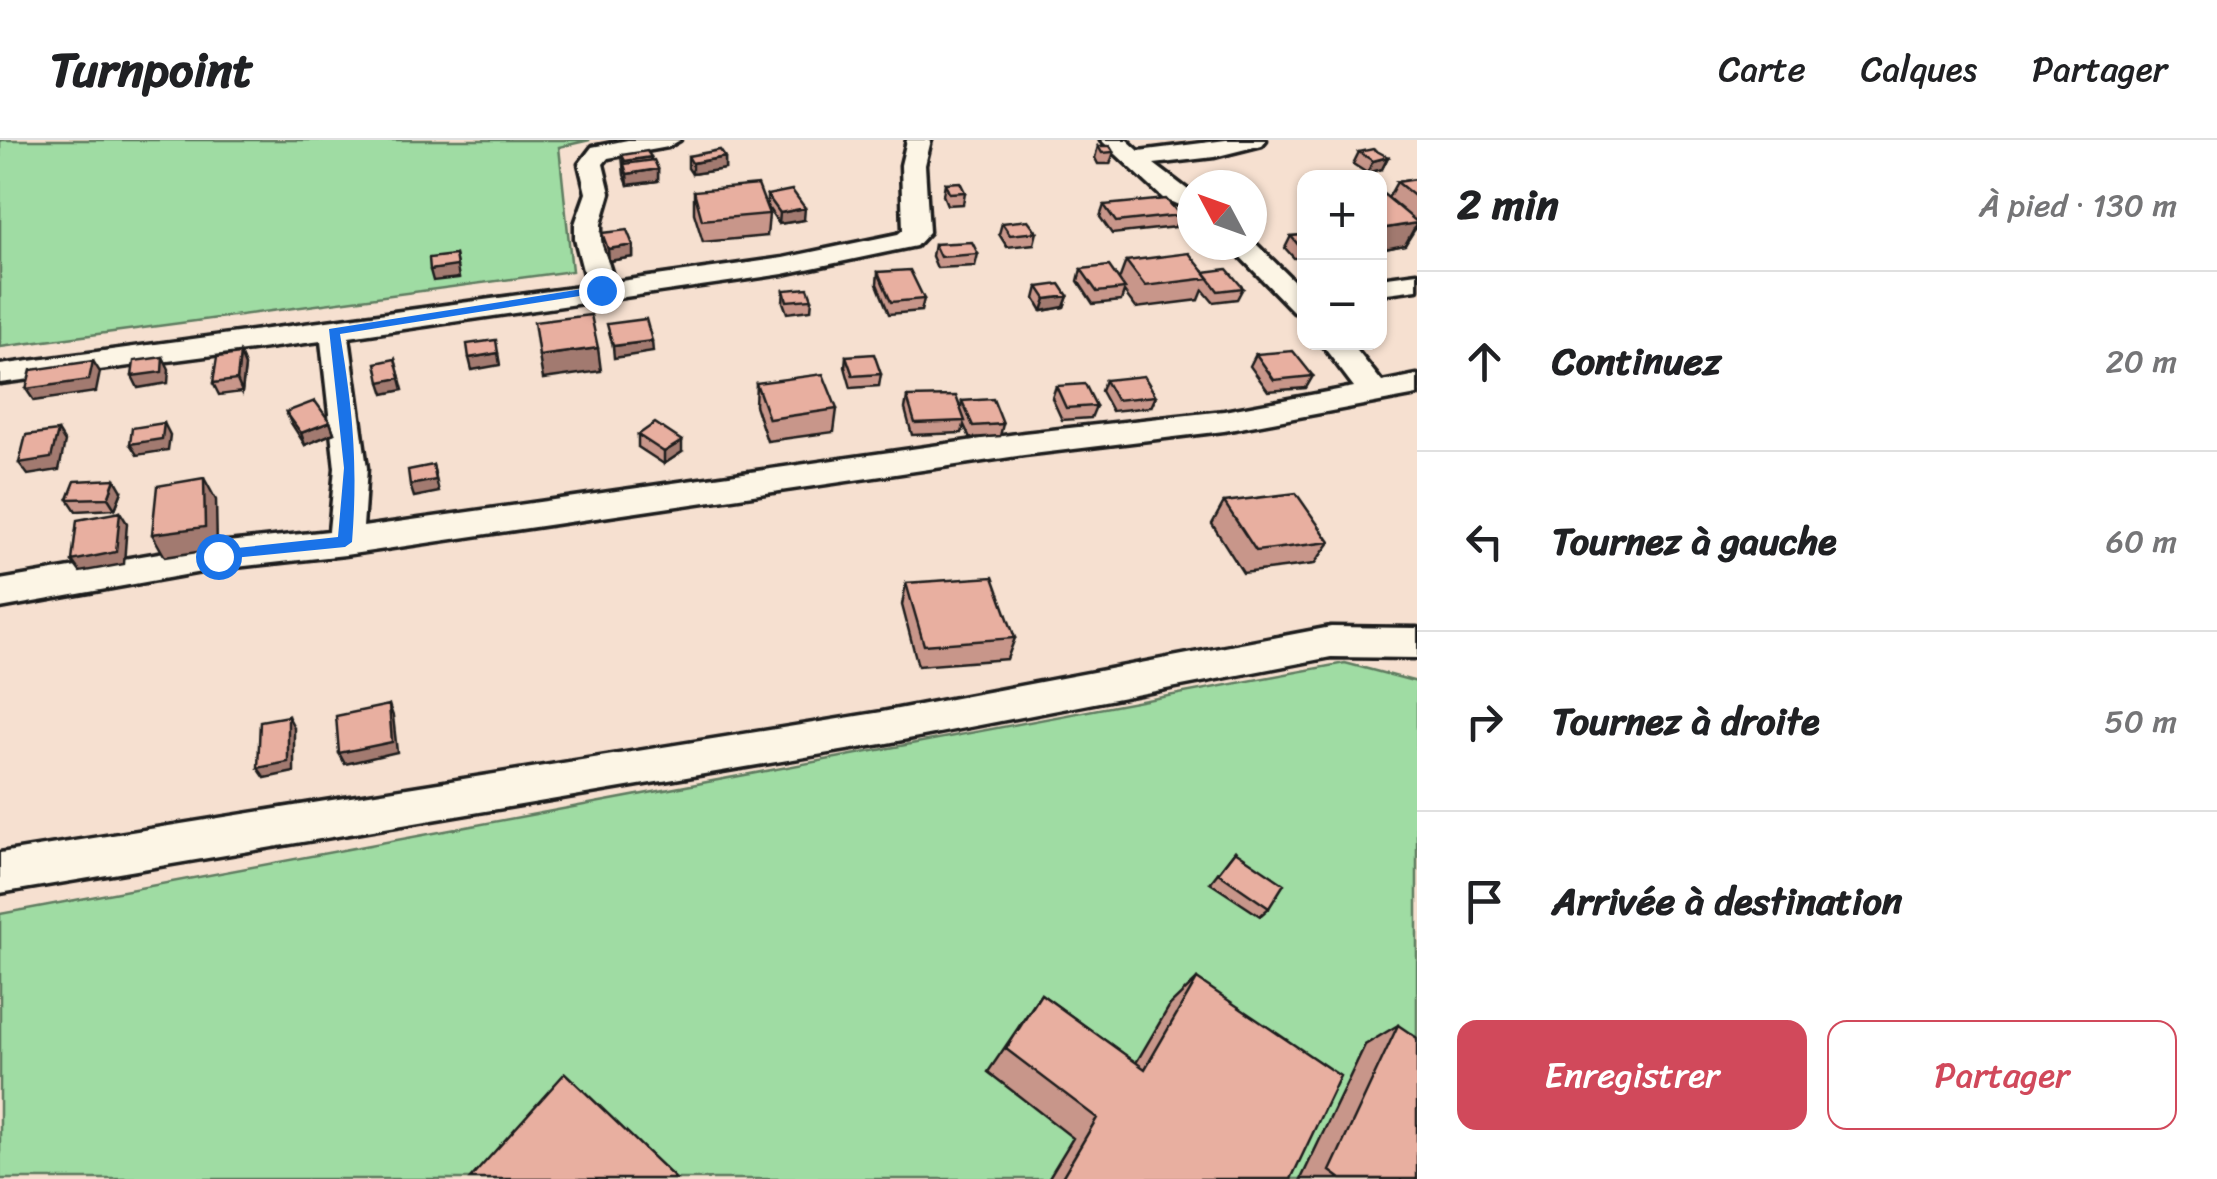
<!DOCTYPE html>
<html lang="fr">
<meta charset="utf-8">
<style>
body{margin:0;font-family:Sriracha,sans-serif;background:#f2f2f2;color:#202124}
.controls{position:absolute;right:30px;top:30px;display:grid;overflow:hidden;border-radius:20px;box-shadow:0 2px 8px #0004}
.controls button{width:90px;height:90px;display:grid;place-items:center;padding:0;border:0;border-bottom:2px solid #e0e0e0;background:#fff;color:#202124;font:50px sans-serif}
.compass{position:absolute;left:1177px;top:30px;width:90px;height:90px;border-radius:50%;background:#fff;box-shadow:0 2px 8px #0004;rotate:311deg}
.stop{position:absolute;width:30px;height:30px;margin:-22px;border:8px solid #1a73e8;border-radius:50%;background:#fff}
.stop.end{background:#1a73e8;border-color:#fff;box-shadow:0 2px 10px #0008}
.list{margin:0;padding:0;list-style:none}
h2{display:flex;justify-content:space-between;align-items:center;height:130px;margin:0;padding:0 40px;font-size:42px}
h2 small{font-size:32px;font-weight:400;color:#757577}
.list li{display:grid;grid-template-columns:65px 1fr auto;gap:30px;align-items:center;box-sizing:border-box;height:180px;padding:0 40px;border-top:2px solid #e0e0e0}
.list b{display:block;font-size:38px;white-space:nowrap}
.list em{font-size:32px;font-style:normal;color:#757577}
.actions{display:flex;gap:20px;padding:30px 40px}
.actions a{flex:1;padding:22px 0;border:2px solid #d1495b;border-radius:20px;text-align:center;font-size:35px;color:#d1495b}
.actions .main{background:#d1495b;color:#fff}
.icon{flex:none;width:55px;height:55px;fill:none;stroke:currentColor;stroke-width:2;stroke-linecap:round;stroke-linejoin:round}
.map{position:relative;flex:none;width:1417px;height:1039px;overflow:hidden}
header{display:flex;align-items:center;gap:60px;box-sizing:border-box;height:140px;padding:0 50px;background:#fff;border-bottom:2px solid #e0e0e0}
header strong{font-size:48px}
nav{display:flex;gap:55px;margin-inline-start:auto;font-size:35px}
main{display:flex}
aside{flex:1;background:#fff}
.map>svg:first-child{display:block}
.green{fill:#9fdca3;stroke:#5e7c60;stroke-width:2.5}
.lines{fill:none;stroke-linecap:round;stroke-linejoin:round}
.street-casing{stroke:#1c1c1c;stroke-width:7}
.street{fill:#fcf5e5;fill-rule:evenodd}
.wall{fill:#c8968a;stroke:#1c1c1c;stroke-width:2.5}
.shaded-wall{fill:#a27a70;stroke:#1c1c1c;stroke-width:2.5}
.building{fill:#e8afa0;stroke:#1c1c1c;stroke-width:2.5}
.route{fill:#1a73e8}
</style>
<header>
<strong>Turnpoint</strong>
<nav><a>Carte</a><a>Calques</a><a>Partager</a></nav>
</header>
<main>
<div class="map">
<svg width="1417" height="1039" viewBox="0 0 1417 1039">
<rect width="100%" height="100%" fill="#f6e0d0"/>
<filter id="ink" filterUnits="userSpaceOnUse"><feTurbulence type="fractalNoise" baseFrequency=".01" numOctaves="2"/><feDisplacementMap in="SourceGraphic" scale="20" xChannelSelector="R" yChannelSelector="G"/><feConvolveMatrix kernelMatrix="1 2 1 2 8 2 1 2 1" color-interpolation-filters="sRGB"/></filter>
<g filter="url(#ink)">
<path class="green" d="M0 0H590L559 7 572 131 0 207Z
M1345 523 1417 542V1039H0V774Z"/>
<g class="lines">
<g class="street-casing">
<path id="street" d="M628 0H680L668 7 608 18 603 24 610 53 601 84V99L614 142 783 118 898 94 903 90 901 25 907 0H931L925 25 929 92 916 106 783 134 349 197 367 328 363 387 1024 293 1224 271 1354 247 1320 202H1350L1382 242 1417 235V255L1224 291 1024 315 345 415 218 429 0 468V440L218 403 329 391 335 328 321 201 0 243V225L587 146 575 99V84L586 53 579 24 592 7Z
M1101 0H1127L1139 11 1226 0H1266L1262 5 1214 17 1154 24 1192 53V71L1163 58Z
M1252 100 1304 151V174L1294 172 1229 105H1252Z
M1417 133V149L1380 154V138Z
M1331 487 1417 488V518L1331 517 882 604 0 753V713L882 572Z"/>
</g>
<use href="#street" class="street"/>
</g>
<path class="wall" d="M1098 6 1114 12 1110 24H1098L1095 18Z
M1359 12 1388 17 1382 29 1367 33 1353 24Z
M622 15 651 20 658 29V41L628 45 624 35Z
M688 16 725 17V29L692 34 688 28Z
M1417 39V89H1415L1405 105 1380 110V53L1388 58 1397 42Z
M945 43 965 52 963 64 947 65 943 55Z
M694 51 769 74 767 96 703 102 694 73Z
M767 55 804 80 779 84 767 66Z
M1104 65 1180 75 1175 87 1112 94 1100 77Z
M1002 83 1037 92 1034 104 1007 107 999 94Z
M602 93 633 105V117L609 121 603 105Z
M1304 95V118H1294L1285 108 1291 96Z
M934 104 978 114 975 126 937 128 932 116Z
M1126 121 1204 132 1243 148 1237 159 1213 162 1203 150 1199 160 1136 168 1124 152 1121 161 1093 164 1078 141 1081 129 1119 140Z
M878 132 924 159 921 171 889 174 877 144Z
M1038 147 1068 156 1064 167 1042 171 1035 159Z
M784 150 812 159 811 170 787 173 783 162Z
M240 214 245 226 242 252 219 255 213 243Z
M1256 214 1313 236 1306 248 1268 251 1250 226Z
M846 216 881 234 879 246 851 248 845 227Z
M1105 240 1156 256 1151 267 1112 271 1101 251Z
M756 243 837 269 834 292 767 301 755 265Z
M1056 246 1096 266 1091 278 1062 280 1052 258Z
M907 257 961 268 962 261 1003 284 1000 296 970 298 964 285 962 293 912 295 905 269Z
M286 272 330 282 334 293 305 305 291 283Z
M638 295 682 312 664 324 638 307Z
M122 351 115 369 76 371 68 359Z
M1224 362 1330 402 1314 424 1243 433 1212 384Z
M906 443 1015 498 1007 519 918 526 902 465Z
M1235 711 1269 768 1260 776 1210 743Z
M1197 839 1291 1039H1048L1073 998 988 932 1041 854 1136 923 1170 865Z
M1398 885 1417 1039H1301L1365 905Z"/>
<path class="shaded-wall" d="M651 17V28L626 33 625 21Z
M725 17V29L692 34V23Z
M1388 17 1382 29 1367 33 1373 21Z
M658 29V41L628 45 627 34Z
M805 68 804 80 779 84 780 73Z
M1417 83 1405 105 1380 110V89Z
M633 105V117L609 121 608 109Z
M455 115 459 138 433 141 430 130Z
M1068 156 1064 167 1042 171 1046 159Z
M652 201 653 212 614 218 613 206Z
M598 208 601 231 543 239 539 216Z
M498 213 500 225 472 230 469 218Z
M240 214 245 226 242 252 237 240Z
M163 217 169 229 168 243 138 248 132 236Z
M395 219 403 250 384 254 380 242Z
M93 221 100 232 96 252 34 261 26 249Z
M330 282 334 293 305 305 301 293Z
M164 283 170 295 168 310 137 315 130 304Z
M58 291 65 302 59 330 28 335 19 323Z
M682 301V312L664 324V312Z
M433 325 439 352 414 357 410 345Z
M204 338 216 360 217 409 165 417 152 394Z
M115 339 122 351 115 369 108 358Z
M120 372 127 383 124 424 80 432 72 421Z
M389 565 393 576 397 612 345 624 339 613Z
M288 576 294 587V632L265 638 258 628Z"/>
<path class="building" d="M1098 6H1110L1114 12 1102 13Z
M1373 9 1388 17 1373 21 1359 12Z
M720 10 725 17 692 23 688 16Z
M647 11 651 17 625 21 622 15Z
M654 20 658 29 627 34 624 24Z
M1417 39V58L1397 42Z
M960 42 965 52 949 53 945 43Z
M758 45 769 74 702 80 694 51Z
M792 50 805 68 780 73 767 55Z
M1381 52 1417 82V83L1380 89Z
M1166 59 1180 75 1116 82 1104 65Z
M1028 80 1037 92 1010 95 1002 83Z
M627 90 633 105 608 109 602 93Z
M1304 95V106L1300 107 1291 96Z
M972 102 978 114 940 117 934 104Z
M1189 113 1209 138 1145 146 1126 121Z
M455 115 457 126 430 130 429 118Z
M1109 126 1125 149 1097 152 1081 129Z
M1227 129 1243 148 1218 151 1204 132Z
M910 130 924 159 891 162 878 132Z
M1060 144 1068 156 1046 159 1038 147Z
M808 148 812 159 787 161 784 150Z
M591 175 598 208 539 216 534 182Z
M646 179 652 201 613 206 607 184Z
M496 200 498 213 469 218 467 204Z
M1293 211 1313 236 1274 240 1256 214Z
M240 214 237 240 213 243 217 217Z
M874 214 881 234 853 236 846 216Z
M163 217 162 232 132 236 134 221Z
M395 219 400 238 380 242 376 223Z
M93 221 89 240 26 249 31 230Z
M823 234 837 269 769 279 756 243Z
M1144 236 1156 256 1116 260 1105 240Z
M1085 244 1096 266 1066 268 1056 246Z
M956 256 965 281 915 283 907 257Z
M993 259 1003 284 973 286 962 261Z
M315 261 330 282 301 293 286 272Z
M164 283 162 299 130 304 132 288Z
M655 283 682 301 664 312 638 295Z
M58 291 51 318 19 323 26 295Z
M433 325 436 340 410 345 408 330Z
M204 338 205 387 152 394 157 346Z
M115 339 108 358 68 359 75 341Z
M1296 353 1330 402 1256 411 1224 362Z
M120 372 116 412 72 421 77 380Z
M993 437 1015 498 924 505 906 443Z
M389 565 392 602 339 613 336 576Z
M288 576V622L258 628 260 581Z
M1235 711 1284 744 1269 768 1218 733Z
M1197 839 1340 936 1291 1039H1061L1097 978 1006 909 1041 854 1145 929Z
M1398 885 1417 898V1039H1341L1330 1031Z
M565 933 676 1039H470Z"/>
</g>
<path class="route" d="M601 146 605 152 340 194C353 271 358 324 352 402L345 407 213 420 210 416 218 410 338 397 344 328 329 189Z"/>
</svg>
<div class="controls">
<button>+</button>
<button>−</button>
</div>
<svg class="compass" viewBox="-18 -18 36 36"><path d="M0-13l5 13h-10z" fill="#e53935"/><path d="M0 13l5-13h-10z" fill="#757577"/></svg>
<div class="stop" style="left:218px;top:416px"></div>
<div class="stop end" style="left:601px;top:150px"></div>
</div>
<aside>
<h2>2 min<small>À pied · 130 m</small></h2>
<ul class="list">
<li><svg class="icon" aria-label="ahead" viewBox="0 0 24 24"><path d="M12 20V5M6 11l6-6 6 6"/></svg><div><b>Continuez</b></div><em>20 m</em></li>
<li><svg class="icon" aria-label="left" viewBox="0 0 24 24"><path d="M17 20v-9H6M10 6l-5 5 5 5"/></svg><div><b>Tournez à gauche</b></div><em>60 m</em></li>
<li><svg class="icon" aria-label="right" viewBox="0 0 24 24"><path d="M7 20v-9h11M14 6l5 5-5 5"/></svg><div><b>Tournez à droite</b></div><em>50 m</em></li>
<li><svg class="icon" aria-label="arrive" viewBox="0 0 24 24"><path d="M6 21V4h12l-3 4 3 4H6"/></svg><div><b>Arrivée à destination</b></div></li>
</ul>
<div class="actions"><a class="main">Enregistrer</a><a>Partager</a></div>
</aside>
</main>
